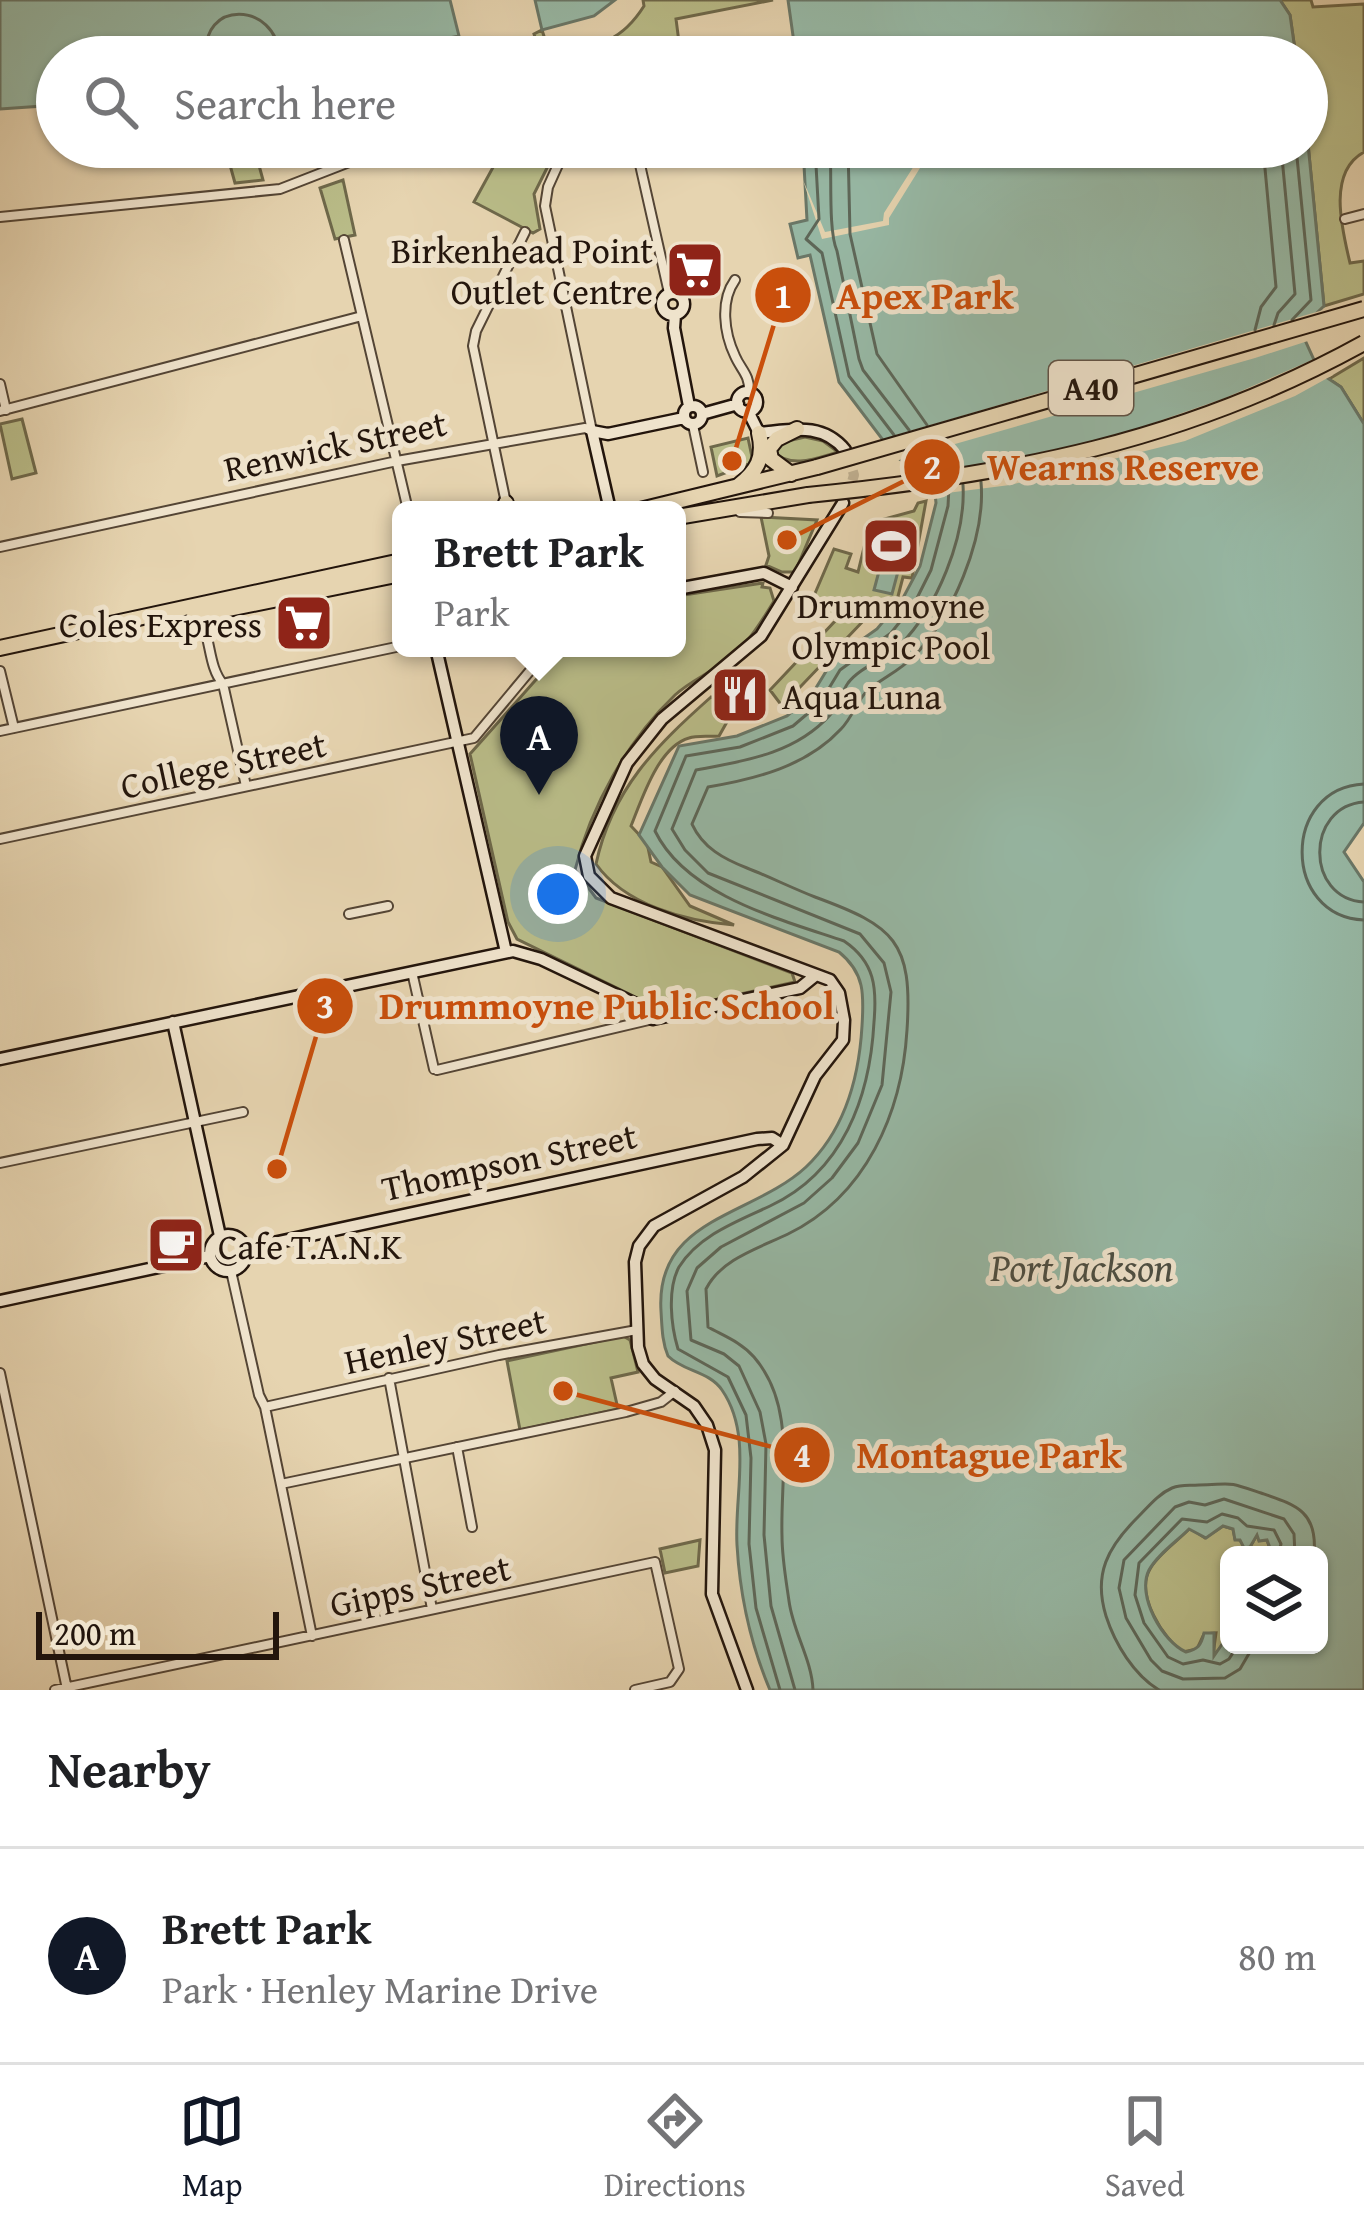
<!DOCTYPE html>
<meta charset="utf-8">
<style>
body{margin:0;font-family:"Gentium Book Plus",serif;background:#f6f6f6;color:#202124}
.controls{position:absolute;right:36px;bottom:36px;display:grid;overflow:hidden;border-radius:18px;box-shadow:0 3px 9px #0004}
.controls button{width:108px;height:108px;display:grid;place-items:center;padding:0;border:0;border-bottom:3px solid #e0e0e0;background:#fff;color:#202124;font:60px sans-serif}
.scale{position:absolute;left:36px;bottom:30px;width:243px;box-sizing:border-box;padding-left:12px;border:6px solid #23150c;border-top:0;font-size:33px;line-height:42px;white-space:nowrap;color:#23150c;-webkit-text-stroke:9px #efe3cc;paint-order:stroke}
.you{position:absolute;left:558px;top:894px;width:42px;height:42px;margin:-30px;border:9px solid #fff;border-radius:50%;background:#1a73e8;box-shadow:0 0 0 18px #1a73e833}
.badge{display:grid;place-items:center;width:78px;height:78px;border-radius:50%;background:#111827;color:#fff;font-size:39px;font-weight:700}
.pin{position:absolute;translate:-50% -99px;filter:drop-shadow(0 3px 6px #0008)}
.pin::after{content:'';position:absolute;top:63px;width:42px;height:36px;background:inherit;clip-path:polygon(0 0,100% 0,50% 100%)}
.popup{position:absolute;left:392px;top:501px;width:294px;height:156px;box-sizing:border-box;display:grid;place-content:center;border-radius:18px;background:#fff;filter:drop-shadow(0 3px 9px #0005);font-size:39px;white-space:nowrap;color:#757577}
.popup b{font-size:45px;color:#202124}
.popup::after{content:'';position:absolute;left:50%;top:100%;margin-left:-24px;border:24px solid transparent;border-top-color:#fff}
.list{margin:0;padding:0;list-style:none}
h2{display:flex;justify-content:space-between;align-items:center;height:156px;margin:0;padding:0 48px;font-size:51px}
h2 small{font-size:39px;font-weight:400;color:#757577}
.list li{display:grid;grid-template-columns:78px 1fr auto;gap:36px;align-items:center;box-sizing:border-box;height:216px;padding:0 48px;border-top:3px solid #e0e0e0}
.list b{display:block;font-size:45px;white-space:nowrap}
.list p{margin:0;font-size:39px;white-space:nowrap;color:#757577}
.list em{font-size:39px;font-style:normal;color:#757577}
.icon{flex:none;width:66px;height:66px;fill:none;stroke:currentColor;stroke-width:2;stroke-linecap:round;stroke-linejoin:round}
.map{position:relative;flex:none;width:1364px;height:1690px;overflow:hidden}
.search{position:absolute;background:#fff;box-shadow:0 3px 9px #0004;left:36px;right:36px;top:36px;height:132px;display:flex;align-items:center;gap:30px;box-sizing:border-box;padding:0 42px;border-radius:66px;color:#757577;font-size:45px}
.sheet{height:372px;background:#fff}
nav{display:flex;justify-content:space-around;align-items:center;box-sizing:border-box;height:168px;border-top:3px solid #e0e0e0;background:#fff;font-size:33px;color:#757577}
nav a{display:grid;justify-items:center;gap:6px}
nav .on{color:#111827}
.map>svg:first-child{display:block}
.green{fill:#b9bc88;stroke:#6e684a;stroke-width:3}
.water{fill:#97b9a6;stroke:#697768;stroke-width:3;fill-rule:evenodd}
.pier{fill:#e6d4b0}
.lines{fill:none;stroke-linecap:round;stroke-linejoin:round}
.shore{stroke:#5d6759;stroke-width:3}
.secondary-tunnel{stroke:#bfae8f;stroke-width:10;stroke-dasharray:10 5;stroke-linecap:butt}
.street-casing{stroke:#544535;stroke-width:12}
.secondary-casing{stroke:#23150c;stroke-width:15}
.highway-casing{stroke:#23150c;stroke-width:18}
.street{stroke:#efe3cc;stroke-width:8}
.secondary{stroke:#efe3cc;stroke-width:10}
.highway{stroke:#e6d4b0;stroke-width:14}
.highway-bridge-casing{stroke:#23150c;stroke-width:18;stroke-linecap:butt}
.highway-bridge{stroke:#e6d4b0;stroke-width:14}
.labels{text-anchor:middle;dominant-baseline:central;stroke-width:10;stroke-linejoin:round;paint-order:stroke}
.shield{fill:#efe3cc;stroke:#605346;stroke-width:3}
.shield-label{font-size:33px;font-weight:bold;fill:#23150c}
.poi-label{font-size:36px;fill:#23150c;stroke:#efe3cc;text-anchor:end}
.street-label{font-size:36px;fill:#23150c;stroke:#efe3cc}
.water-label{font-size:39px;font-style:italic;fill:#4c4e42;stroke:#efe3cc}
.leader{fill:none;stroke:#ca4f0c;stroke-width:4.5}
.callout-dot{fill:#ca4f0c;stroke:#efe3cc;stroke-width:4.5}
.mark-label{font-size:36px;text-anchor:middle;font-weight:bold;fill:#fff}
.callout-label{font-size:39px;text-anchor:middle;font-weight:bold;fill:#ca4f0c;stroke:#efe3cc;stroke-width:10;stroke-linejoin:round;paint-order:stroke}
</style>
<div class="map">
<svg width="1364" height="1690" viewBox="0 0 1364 1690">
<rect width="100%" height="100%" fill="#e6d4b0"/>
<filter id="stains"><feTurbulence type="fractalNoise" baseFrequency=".00167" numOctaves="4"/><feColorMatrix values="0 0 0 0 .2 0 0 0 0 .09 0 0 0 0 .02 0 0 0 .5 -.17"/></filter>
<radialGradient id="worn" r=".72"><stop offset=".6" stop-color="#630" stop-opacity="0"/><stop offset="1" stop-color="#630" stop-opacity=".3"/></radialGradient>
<path class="green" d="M643 0H773L676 19 680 50 640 57H541L534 34 542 30 549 52C594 45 618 47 644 6Z
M1280 0H1311L1313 7 1364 4V152C1327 172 1342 229 1350 263L1364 261V294L1324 306 1307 134V57H1296L1290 15Z
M225 147H254L263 180 235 183Z
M556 150 534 194 540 229 533 233 474 202 497 160Z
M343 180 355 235 335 239 320 188Z
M1364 358V424L1341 387 1329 379Z
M22 419 36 473 12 479 0 424Z
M805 437 823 441 838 452C817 458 791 469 774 452L779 443Z
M748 438 752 457 749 464 717 476 711 447Z
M926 501 912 578 903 577 896 604 857 608 854 613 867 617 782 706 770 690 836 620 810 605 834 549 851 554 846 568 858 572 870 523 914 511 918 503Z
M761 517 817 520 795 572H782L766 565 769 556Z
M763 583 762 587 770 588 774 601C760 624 745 649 721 664 706 675 689 682 675 695 627 741 591 806 575 870L596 898 792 973 795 982 664 1011 517 939 508 922 470 754 564 648H677V596Z
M711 697 730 705 732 713 719 736C710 737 697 735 689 738 658 747 642 799 631 826L647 843 651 862 662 867 690 906 734 925C685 921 625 905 596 864 612 789 656 746 711 697Z
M623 1336 630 1340 638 1372 611 1378 618 1409 520 1430 507 1361Z
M1223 1526 1233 1529 1235 1539 1240 1540 1245 1548 1250 1547 1257 1535 1259 1540H1267L1270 1549 1267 1555H1229C1229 1586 1239 1636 1213 1655L1216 1633 1204 1634 1197 1649 1183 1652C1163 1639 1135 1594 1150 1569 1158 1554 1178 1541 1190 1528L1205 1538Z
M700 1540 698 1566 665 1573 660 1549Z"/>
<path class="water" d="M0 0H450L459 36 440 40 442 50 433 57H254L249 42H233L234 54 226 57H57V105L0 109Z
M535 0H615L594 16 542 30Z
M788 0H1280L1290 15 1296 57H796Z
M1307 134 1324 306 1300 329 1320 373 1341 387 1364 424V823L1344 852 1364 882V1690H770C750 1643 740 1597 737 1545 734 1495 753 1435 722 1390 709 1371 684 1372 668 1356 662 1342 662 1327 661 1311 655 1217 752 1217 806 1167 845 1130 859 1078 862 1026 864 995 865 973 839 952L690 895 662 867 639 835 679 746 737 736 787 716 811 696 833 660 877 629 903 598 920 566 936 503 934 483 895 456 839 382 810 255 798 258 790 224 807 220 803 147H1307ZM1223 1526 1233 1529 1235 1540H1240L1244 1548 1250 1547 1257 1535 1259 1541 1267 1540 1270 1548 1262 1549 1267 1555H1319V1645H1229V1634L1214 1656V1633H1204C1201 1646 1198 1649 1186 1652 1163 1642 1136 1596 1149 1570 1157 1555 1177 1541 1189 1529L1206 1538Z
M890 530 908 534 892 594 874 590Z"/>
<path class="pier" d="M926 147H933L889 218V225L822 239 803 180 825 232 883 221 884 213Z
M1330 308 1307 331 1311 340 1255 358 892 462 876 441Z
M1319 357 1333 375 1295 396 1185 441 1010 485 931 495 929 487 908 474 971 467 1116 436 1225 398Z"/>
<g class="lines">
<path class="shore" d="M207 57C199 0 276 0 280 57
M815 147 819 219 806 239 822 253 849 376 894 435
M830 147C832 174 828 231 837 251L859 359 863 370 909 430
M848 147 850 234 877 354 927 425
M1292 320 1311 300 1296 147
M1274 325 1278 313 1295 294 1281 147
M1255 330 1261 307 1276 287 1263 147
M1364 784C1281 788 1282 917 1364 920
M1364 802C1305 806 1305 899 1364 902
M1238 1645 1229 1659 1220 1664 1203 1660 1183 1664 1168 1657 1144 1623 1135 1595 1139 1563 1182 1519 1207 1522 1222 1514 1238 1518 1247 1526 1274 1530 1281 1544 1278 1555
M1254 1645 1240 1669 1225 1678 1183 1679 1162 1671 1151 1660 1126 1618 1119 1588 1124 1560 1175 1507 1189 1502 1205 1505 1224 1499 1284 1519 1294 1534 1295 1555
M780 1690 756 1608 749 1544 751 1458 746 1415 728 1377 678 1349C671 1326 667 1289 679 1267 699 1235 738 1221 770 1206 843 1172 870 1097 874 1022 877 988 875 962 844 941 779 919 686 895 655 831L686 756 740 747 793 726 820 703 840 670 891 633 914 604 931 570 948 506 949 487
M795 1690 771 1606 764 1535 766 1444 760 1412 739 1366 724 1354 691 1340 687 1291 697 1268 721 1247 804 1203 832 1178 858 1143 882 1085 891 992 884 963 860 934 708 873 685 850 672 829 696 770C744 761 795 754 830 715 839 705 841 693 848 683 860 667 886 659 900 645 937 608 966 537 963 485
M813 1690C812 1660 793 1632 789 1601 786 1580 782 1558 782 1536 780 1477 797 1407 754 1357 741 1342 724 1336 708 1327L706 1289C721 1259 759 1248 788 1234 866 1196 902 1113 907 1030 913 941 894 926 815 897 792 888 770 877 747 868 724 859 703 848 692 824L708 787C756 779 807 766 841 729 852 718 857 701 867 691 881 679 899 671 912 658 952 619 986 538 981 482
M1159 1690C1134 1675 1115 1644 1106 1616 1093 1574 1108 1547 1137 1518 1148 1507 1158 1494 1172 1488 1182 1484 1189 1486 1199 1485 1236 1484 1225 1481 1261 1493 1296 1505 1318 1511 1314 1555"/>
<path class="secondary-tunnel" d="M848 495 854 475 848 455"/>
<g class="street-casing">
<path id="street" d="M636 147 669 293
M0 217 280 189 388 147
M1345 219 1364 214
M344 240 408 510
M735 280C720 301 724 333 735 356 741 370 750 375 749 392
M0 384 6 410
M0 411 362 316
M693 425 703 472
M506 503 473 346 476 331 525 232
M740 512 768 513
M0 547 397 461 585 428 592 431 545 206 548 187 566 147
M198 616C212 636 207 665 223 684L246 786
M0 671 14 728
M0 731 401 646
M0 839 474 738 549 648
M349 914 388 906
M412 972 434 1069
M437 1070 653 1019
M0 1163 243 1112
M231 1271 259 1395 265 1407 312 1636
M0 1373 67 1689
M389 1378 432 1609
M265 1407 499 1355 637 1330
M457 1447 472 1527
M281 1484 626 1412 661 1402 675 1391
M55 1690 655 1562 679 1669 670 1682 635 1690"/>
</g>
<g class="secondary-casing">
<path id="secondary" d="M662 304a11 11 0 1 1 22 0a11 11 0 1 1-22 0Z
M675 315 674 328 689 406
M737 402a10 10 0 1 1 20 0a10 10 0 1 1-20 0Z
M684 415a9 9 0 1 1 18 0a9 9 0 1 1-18 0Z
M748 411 759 433C792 430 822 422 845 450
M702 414 738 404
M610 510 592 431 608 434 684 418
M677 589 764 573 792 587
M436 648 506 952
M173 1022 220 1236
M0 1059 513 951 541 959 646 1009 653 1019 800 988 816 975
M210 1253a18 18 0 1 1 36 0a18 18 0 1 1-36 0Z
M246 1249 757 1139 772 1138 783 1145
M0 1301 210 1256
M747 1690 712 1594 715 1450 707 1425 694 1406 655 1379 643 1364 638 1347 635 1262 639 1246 654 1226 743 1177 783 1145 815 1076 843 1040 844 1020 839 993 830 980 611 898 589 876 585 856 627 763 662 719 761 636 843 503"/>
</g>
<g class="highway-casing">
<path id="highway" d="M791 474 771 459 769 449 777 439 797 429
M738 486C757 471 765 458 759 433
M506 503 507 510
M640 510 817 467
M677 517 808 495
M194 616 401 574
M0 648 401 561"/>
</g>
<use href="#street" class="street"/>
<use href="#secondary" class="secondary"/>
<use href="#highway" class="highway"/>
<g class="highway-bridge-casing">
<path id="highway-bridge" d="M817 467 1364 309
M808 495C1009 475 1185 442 1364 343"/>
</g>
<use href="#highway-bridge" class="highway-bridge"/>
</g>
<defs>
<g id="supermarket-square" transform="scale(3)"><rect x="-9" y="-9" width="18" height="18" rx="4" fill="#8f2418" stroke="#efe3cc"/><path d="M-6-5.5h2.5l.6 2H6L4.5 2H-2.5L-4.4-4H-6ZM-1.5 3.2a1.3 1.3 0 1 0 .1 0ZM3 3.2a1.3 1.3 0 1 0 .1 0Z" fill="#fff"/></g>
<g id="stadium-square" transform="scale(3)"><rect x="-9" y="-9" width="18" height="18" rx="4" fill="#8f2418" stroke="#efe3cc"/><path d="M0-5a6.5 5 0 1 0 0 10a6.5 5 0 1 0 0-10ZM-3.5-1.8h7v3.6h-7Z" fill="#fff"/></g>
<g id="restaurant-square" transform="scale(3)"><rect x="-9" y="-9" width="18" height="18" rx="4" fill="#8f2418" stroke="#efe3cc"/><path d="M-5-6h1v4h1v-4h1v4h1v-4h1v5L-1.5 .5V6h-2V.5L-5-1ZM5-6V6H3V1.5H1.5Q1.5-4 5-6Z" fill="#fff"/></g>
<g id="cafe-square" transform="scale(3)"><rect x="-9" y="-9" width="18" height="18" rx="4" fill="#8f2418" stroke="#efe3cc"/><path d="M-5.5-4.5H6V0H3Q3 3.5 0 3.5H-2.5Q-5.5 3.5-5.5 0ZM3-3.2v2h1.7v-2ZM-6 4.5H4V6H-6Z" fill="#fff"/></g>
</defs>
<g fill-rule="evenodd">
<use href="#supermarket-square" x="695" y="270"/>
<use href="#stadium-square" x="891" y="546"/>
<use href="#supermarket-square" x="304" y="623"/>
<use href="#restaurant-square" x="740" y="695"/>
<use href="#cafe-square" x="176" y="1245"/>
</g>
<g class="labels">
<rect class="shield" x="1049" y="361" width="84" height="54" rx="9"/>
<g class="shield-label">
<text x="1091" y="388">A40</text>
</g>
<g class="poi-label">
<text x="653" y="249">Birkenhead Point<tspan x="653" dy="41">Outlet Centre</tspan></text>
<text x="891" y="604" text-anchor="middle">Drummoyne<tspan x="891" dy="41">Olympic Pool</tspan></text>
<text x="262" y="623">Coles Express</text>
<text x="782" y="695" text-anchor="start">Aqua Luna</text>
<text x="218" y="1245" text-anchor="start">Cafe T.A.N.K</text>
</g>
<g class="street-label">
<text transform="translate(335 445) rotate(-12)">Renwick Street</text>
<text transform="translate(223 764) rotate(-12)">College Street</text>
<text transform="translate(509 1161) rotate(-12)">Thompson Street</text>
<text transform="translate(445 1340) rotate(-12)">Henley Street</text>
<text transform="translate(420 1585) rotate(-12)">Gipps Street</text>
</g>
<g class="water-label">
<text x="1082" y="1266">Port Jackson</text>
</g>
</g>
<path class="leader" d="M732 461L783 295M787 540L932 467M277 1169L325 1006M563 1391L802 1455"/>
<g class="callout-dot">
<circle cx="732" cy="461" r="12"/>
<circle cx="787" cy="540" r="12"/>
<circle cx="277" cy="1169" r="12"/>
<circle cx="563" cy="1391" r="12"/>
<circle cx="783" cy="295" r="30"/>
<circle cx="932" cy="467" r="30"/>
<circle cx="325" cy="1006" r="30"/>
<circle cx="802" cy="1455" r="30"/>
</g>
<g class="mark-label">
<text x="783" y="308">1</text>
<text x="932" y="479">2</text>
<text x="325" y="1018">3</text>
<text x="802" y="1467">4</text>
</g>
<g class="callout-label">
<text x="925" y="309">Apex Park</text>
<text x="1123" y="480">Wearns Reserve</text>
<text x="607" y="1019">Drummoyne Public School</text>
<text x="989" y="1468">Montague Park</text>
</g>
<rect width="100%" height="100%" filter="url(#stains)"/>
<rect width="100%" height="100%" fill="url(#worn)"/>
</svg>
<div class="controls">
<button><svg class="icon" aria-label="layers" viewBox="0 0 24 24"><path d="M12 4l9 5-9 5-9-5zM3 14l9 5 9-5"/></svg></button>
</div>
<div class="scale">200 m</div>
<div class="you"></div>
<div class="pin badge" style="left:539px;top:795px">A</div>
<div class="popup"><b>Brett Park</b>Park</div>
<div class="search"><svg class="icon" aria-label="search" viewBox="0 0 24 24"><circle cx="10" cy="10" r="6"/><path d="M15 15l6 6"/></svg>Search here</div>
</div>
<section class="sheet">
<h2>Nearby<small></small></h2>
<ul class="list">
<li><span class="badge">A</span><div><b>Brett Park</b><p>Park · Henley Marine Drive</p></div><em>80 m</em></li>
</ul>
</section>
<nav>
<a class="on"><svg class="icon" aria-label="map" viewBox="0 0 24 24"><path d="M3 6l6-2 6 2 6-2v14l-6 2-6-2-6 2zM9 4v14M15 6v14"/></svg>Map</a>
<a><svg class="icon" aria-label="directions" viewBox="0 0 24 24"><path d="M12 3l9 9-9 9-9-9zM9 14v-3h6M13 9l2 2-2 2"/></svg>Directions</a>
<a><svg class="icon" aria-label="saved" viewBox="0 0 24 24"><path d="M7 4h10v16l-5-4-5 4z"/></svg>Saved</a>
</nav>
